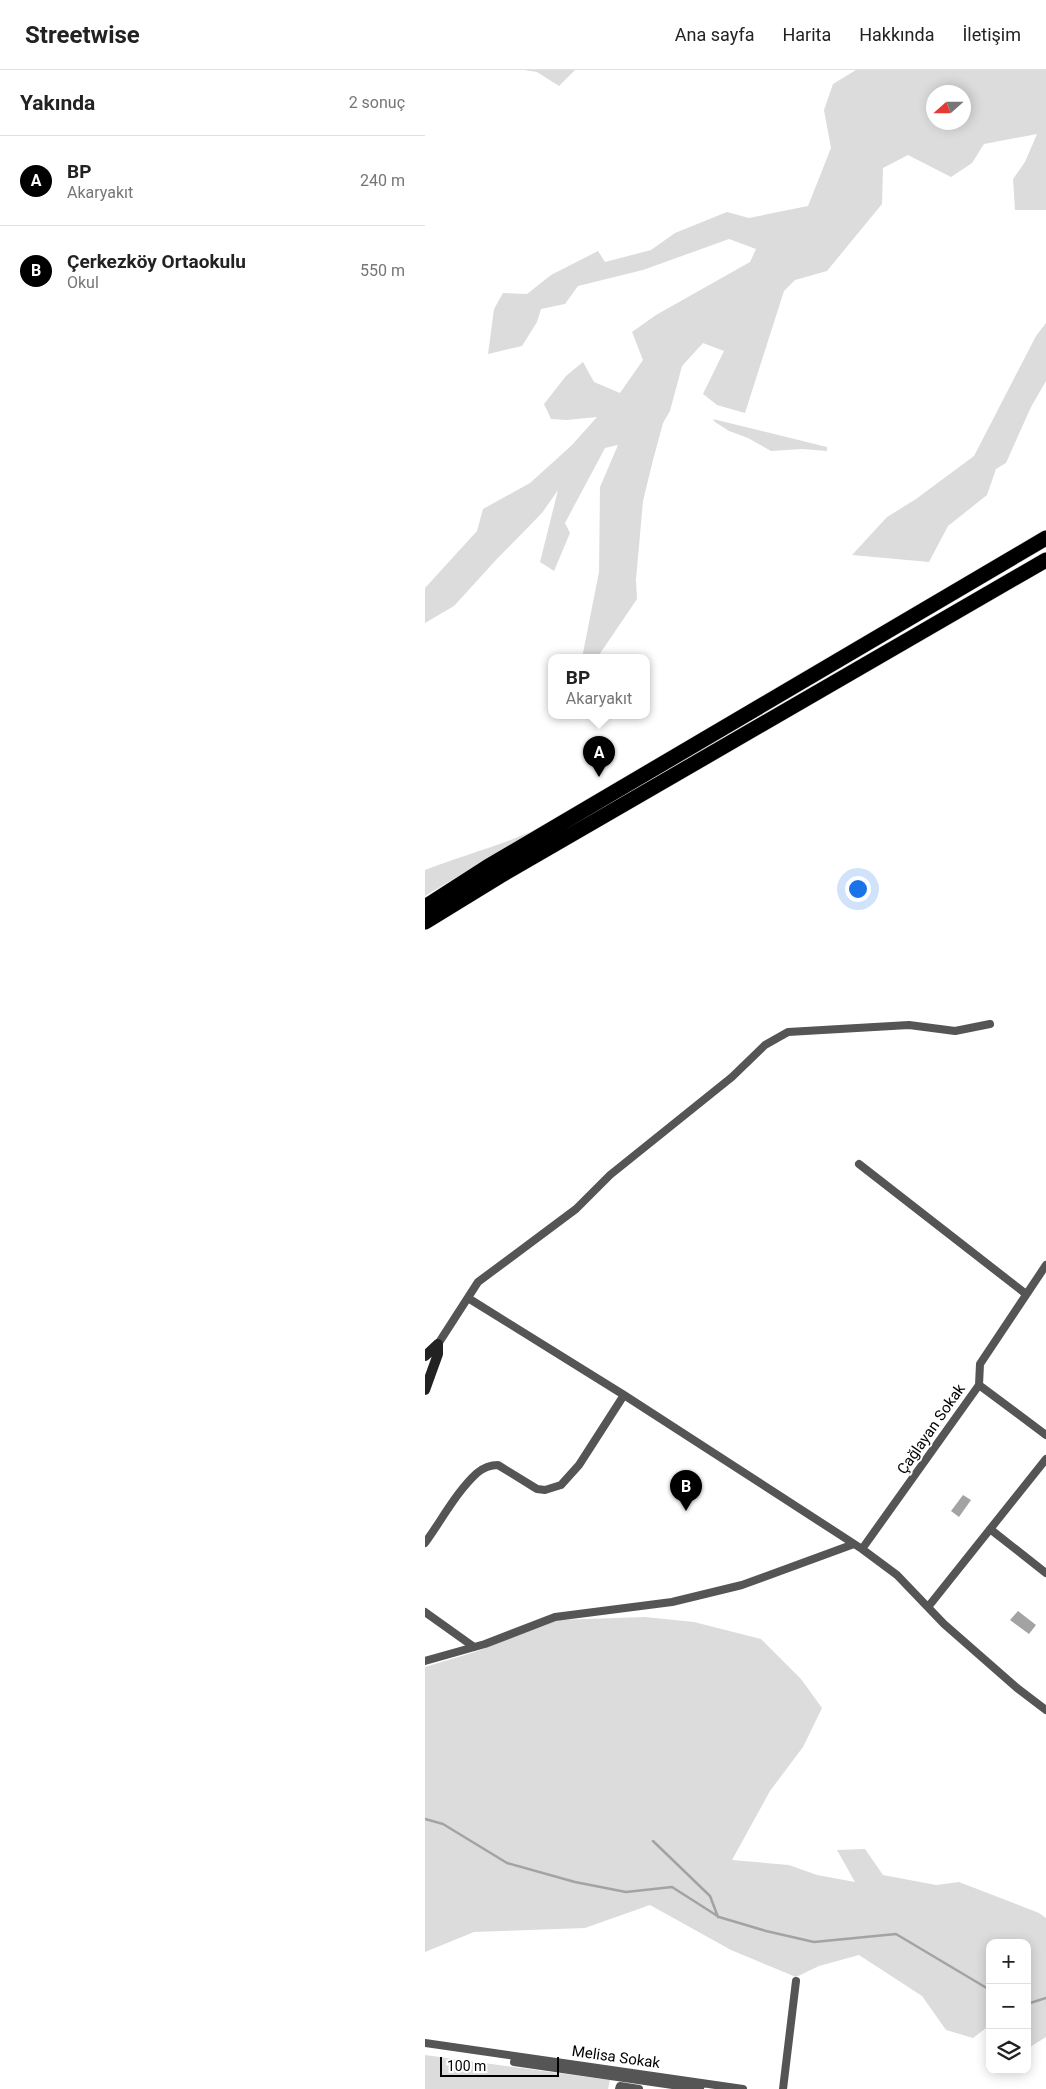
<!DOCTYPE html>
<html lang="tr">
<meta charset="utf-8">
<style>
body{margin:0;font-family:Roboto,sans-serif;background:#f2f2f2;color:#222}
.controls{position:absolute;right:15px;bottom:15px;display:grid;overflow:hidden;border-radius:10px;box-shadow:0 2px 12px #0003}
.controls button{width:45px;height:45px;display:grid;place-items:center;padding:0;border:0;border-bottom:1px solid #e0e0e0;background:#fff;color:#222;font:25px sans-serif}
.compass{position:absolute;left:501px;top:15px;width:45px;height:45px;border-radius:50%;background:#fff;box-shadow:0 2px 12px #0003;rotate:249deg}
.scale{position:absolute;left:15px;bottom:12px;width:119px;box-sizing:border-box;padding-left:5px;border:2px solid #000;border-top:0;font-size:14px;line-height:18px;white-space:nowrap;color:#000;-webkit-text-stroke:4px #fff;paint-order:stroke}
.you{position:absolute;left:432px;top:818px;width:18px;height:18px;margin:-12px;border:4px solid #fff;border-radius:50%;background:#1a73e8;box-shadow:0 0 0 8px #1a73e833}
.badge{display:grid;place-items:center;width:32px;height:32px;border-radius:50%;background:#000;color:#fff;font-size:16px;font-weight:700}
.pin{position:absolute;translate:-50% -41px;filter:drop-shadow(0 1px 2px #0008)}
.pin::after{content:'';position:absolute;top:26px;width:18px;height:15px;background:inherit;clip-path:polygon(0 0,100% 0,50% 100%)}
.popup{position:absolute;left:123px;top:584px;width:102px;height:65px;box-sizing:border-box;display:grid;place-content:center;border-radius:10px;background:#fff;filter:drop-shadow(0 1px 4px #0005);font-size:16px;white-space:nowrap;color:#767676}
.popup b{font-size:19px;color:#222}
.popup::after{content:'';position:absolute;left:50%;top:100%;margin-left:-10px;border:10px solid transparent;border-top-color:#fff}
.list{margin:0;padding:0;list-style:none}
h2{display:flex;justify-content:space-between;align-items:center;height:65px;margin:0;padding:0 20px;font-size:21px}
h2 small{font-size:16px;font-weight:400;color:#767676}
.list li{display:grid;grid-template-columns:32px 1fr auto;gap:15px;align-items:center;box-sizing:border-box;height:90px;padding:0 20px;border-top:1px solid #e0e0e0}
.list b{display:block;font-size:19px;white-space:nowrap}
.list p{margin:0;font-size:16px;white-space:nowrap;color:#767676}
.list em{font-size:16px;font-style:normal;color:#767676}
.icon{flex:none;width:28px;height:28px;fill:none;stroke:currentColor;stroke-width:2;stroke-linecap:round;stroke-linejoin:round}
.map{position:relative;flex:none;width:621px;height:2019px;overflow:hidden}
header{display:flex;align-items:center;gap:30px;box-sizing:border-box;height:70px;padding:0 25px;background:#fff;border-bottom:1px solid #e0e0e0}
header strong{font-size:24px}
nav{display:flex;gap:28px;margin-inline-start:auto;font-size:18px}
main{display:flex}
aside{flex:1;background:#fff}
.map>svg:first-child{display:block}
.green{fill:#dcdcdc;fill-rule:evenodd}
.water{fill:#a3a3a3}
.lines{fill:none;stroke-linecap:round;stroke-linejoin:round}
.stream{stroke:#a3a3a3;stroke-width:2.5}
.highway-casing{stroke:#dbdbdb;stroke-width:16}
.street{stroke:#555;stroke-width:8}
.secondary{stroke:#222;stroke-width:10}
.highway{stroke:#000;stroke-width:15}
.labels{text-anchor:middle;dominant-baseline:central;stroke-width:4;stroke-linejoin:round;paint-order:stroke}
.street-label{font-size:15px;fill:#000;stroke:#fff}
</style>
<header>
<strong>Streetwise</strong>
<nav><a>Ana sayfa</a><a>Harita</a><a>Hakkında</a><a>İletişim</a></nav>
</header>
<main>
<aside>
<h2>Yakında<small>2 sonuç</small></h2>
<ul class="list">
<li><span class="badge">A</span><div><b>BP</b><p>Akaryakıt</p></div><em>240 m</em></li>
<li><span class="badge">B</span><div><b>Çerkezköy Ortaokulu</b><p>Okul</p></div><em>550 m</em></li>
</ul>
</aside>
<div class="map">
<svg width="621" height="2019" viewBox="0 0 621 2019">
<rect width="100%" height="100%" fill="#fff"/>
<path class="green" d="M99 0H150L134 16 112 2Z
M431 0H621V140H590L588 109 600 92 612 64 559 74 547 93 526 107 483 85 458 98 457 134 402 201 370 210 359 221 320 343 292 335 278 324 299 281 278 273 257 296 245 341 238 353 228 390 218 431 211 510 212 529 172 588H157L174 502 175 417 193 375 180 378 140 453 145 463 129 501 115 492 133 420 117 443 70 491 29 536 0 553V518L52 461 58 439 105 413 147 375 172 347 142 350 126 349 119 334 141 306 158 292 169 312 195 323 218 290 207 262 231 245 325 192 331 179 304 169 218 200 153 216 140 234 116 239 112 252 97 276 63 284 69 239 78 223 102 224 126 205 173 181 180 192 226 180 250 163 302 142 324 148 383 136 406 78 399 40 408 14ZM508 22H538V52H508Z
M621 253V311L606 337 581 393 571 399 562 425 523 456 504 492 427 485 462 447 491 429 549 386 611 266Z
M288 349 402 377V381L377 379 346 381 323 368 304 361 290 352Z
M105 762 84 776 0 826V800C35 786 71 777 105 762Z
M220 1547 269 1552 336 1569 376 1609 397 1638 378 1677 345 1721 307 1790 364 1795 392 1805 430 1812 412 1780 440 1779 458 1805 511 1815 534 1812 614 1843 621 1848V1967L602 1979V1873H565V1964L561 1958 548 1968 521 1960 497 1926 434 1885 394 1896 371 1907 306 1880 225 1835 160 1858 49 1862 0 1882V1597L50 1582 131 1550Z
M0 1985 185 2010 183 2019H0Z"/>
<path class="water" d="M538 1425 546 1430 534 1447 526 1441Z
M593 1541 611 1555 604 1564 585 1550Z"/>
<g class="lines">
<path class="stream" d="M0 1749 18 1754 82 1793 150 1812 201 1822 247 1817 294 1847 341 1861 389 1872 471 1864 565 1920
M228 1771 285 1826 293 1847
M602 1934 621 1928"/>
<g class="highway-casing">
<path id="highway" d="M0 837 62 797 621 468
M0 852 75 806 621 490"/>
</g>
<path class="street" d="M434 1094 601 1224
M43 1228 199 1325 437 1479 472 1505 519 1554 592 1618 621 1640
M13 1274 53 1212 151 1139 185 1105 307 1007 340 975 363 962 484 955 530 961 565 954
M554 1315 555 1294 621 1195
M565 1459 621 1503
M0 1473C16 1451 32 1421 52 1403 58 1398 66 1395 73 1395L112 1419 120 1420 136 1415 154 1395 199 1325
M437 1479 554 1315 621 1365
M503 1537 621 1389
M0 1542 49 1577
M0 1591 60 1574 130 1547 247 1532 317 1515 429 1474
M0 1973 318 2019
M89 1992 275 2019
M194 2019 195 2016 214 2019
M358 2019 371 1911"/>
<path class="secondary" d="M0 1286 13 1274
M0 1320 13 1284V1274"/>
<use href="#highway" class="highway"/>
</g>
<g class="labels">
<g class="street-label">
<text transform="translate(506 1359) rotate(-55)">Çağlayan Sokak</text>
<text transform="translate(191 1987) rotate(8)">Melisa Sokak</text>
</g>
</g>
</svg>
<div class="controls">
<button>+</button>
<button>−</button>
<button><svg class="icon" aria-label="layers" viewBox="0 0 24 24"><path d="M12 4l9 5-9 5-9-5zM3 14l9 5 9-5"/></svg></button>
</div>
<svg class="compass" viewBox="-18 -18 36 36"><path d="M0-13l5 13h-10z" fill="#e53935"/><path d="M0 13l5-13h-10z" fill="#767676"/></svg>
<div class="scale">100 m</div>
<div class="you"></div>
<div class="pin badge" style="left:174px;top:707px">A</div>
<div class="popup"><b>BP</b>Akaryakıt</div>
<div class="pin badge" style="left:261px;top:1441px">B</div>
</div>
</main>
